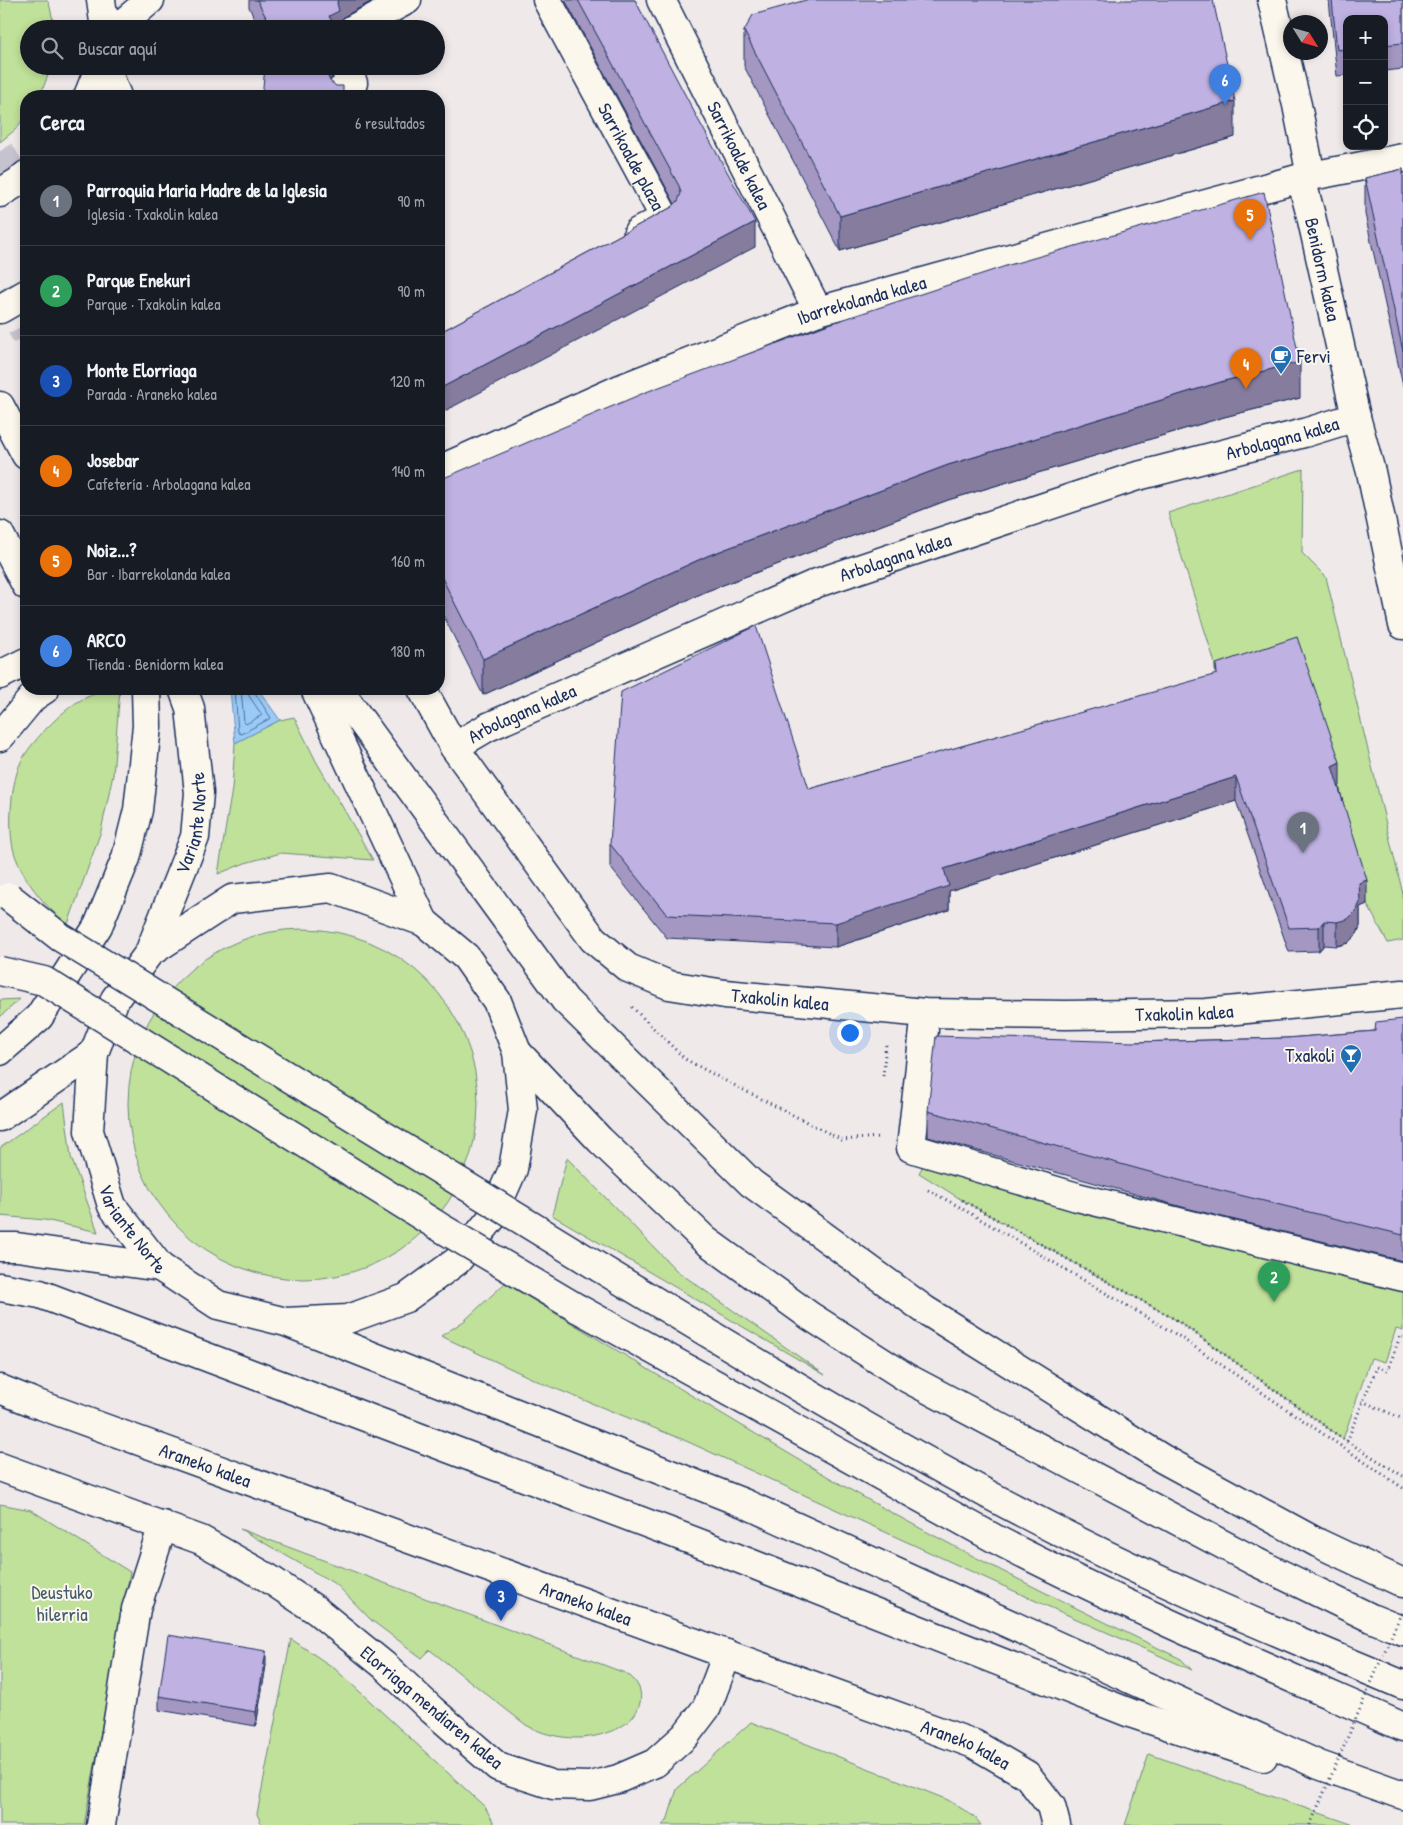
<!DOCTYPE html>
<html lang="es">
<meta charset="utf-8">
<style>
body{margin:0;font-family:"Patrick Hand",sans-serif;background:#242831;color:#f1f3f6}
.controls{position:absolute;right:15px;top:15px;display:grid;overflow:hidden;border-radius:10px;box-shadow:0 2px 8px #0003}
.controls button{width:45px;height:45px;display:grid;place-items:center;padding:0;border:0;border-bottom:1px solid #363941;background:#171b24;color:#f1f3f6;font:25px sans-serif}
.compass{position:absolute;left:1283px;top:15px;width:45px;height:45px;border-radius:50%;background:#171b24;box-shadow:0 2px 8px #0003;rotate:127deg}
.you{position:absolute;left:849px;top:1032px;width:18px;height:18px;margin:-12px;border:4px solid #fff;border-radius:50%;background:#1a73e8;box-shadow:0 0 0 8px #1a73e833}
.badge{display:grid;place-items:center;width:32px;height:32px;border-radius:50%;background:#d93025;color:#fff;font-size:16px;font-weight:700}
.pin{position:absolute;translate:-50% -41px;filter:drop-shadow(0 1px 2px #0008)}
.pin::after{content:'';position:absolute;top:26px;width:18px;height:15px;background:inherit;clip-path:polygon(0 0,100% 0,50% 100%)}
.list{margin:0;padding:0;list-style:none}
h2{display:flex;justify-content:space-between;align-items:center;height:65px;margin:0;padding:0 20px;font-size:21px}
h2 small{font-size:16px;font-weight:400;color:#9ea1a6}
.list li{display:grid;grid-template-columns:32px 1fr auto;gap:15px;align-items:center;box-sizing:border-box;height:90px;padding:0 20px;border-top:1px solid #363941}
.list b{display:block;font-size:19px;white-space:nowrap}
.list p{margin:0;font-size:16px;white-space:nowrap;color:#9ea1a6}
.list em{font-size:16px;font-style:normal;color:#9ea1a6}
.icon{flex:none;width:28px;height:28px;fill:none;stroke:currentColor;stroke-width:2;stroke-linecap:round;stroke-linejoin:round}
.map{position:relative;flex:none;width:1403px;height:1825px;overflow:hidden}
.search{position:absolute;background:#171b24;box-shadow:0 2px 8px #0003;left:20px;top:20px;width:425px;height:55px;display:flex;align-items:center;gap:12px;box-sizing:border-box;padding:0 18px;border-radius:28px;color:#9ea1a6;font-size:19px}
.panel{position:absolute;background:#171b24;box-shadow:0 2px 8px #0003;left:20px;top:90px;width:425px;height:605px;border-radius:20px}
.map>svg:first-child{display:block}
.green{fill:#c0e199;stroke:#6e887c}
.water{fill:#9acaf6;stroke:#678cb9}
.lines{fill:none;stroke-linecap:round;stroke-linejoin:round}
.shore{stroke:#4e6d9b;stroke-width:1}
.primary-tunnel{stroke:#c5c4ce;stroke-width:28;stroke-dasharray:28 14;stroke-linecap:butt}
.street-casing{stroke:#1b2f5e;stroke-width:31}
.secondary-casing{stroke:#1b2f5e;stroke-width:31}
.primary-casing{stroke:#1b2f5e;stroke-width:31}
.path{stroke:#1b2f5e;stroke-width:3;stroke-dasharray:1 4;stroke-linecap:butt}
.street{stroke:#fbf7ec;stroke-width:28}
.secondary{stroke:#fbf7ec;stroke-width:28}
.primary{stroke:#fbf7ec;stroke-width:28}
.primary-bridge-casing{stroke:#1b2f5e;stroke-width:31;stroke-linecap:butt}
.path-bridge{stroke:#1b2f5e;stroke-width:3;stroke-dasharray:1 4;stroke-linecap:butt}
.primary-bridge{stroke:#fbf7ec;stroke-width:28}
.wall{fill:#a498c2;stroke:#1b2f5e}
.shaded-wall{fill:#867c9e;stroke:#1b2f5e}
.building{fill:#bfb1e2;stroke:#1b2f5e}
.labels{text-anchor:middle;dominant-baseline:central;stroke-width:4;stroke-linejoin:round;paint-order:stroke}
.street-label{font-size:19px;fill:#1b2f5e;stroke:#fbf7ec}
.poi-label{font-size:19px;fill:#1b2f5e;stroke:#fbf7ec;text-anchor:start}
.park-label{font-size:19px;fill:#445c6d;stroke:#fbf7ec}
</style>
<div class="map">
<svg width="1403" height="1825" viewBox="0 0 1403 1825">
<rect width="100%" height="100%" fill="#efe9ea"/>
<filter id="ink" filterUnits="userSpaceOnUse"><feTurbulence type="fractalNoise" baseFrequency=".02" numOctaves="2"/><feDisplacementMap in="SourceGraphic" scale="10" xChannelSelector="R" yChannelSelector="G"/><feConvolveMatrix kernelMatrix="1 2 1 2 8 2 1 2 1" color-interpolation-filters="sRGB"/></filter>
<g filter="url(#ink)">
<path class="green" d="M0 0H46L49 3 55 29H29V66H50V70L40 96H26V116L15 130 0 142Z
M1303 469 1302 553 1326 577 1403 894V940L1388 943 1367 904 1279 650 1215 671 1214 660 1168 513Z
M108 689H120L113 775 101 831 68 924C46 909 19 875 13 848 8 825 11 778 23 758 33 740 62 711 79 701 88 696 98 693 108 689Z
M294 717 316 761 373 860 281 853 245 863 218 874 232 789 235 743 280 720Z
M128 1104a175 175 0 1 1 350 0a175 175 0 1 1-350 0Z
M20 999 0 1017V1000Z
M64 1102 71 1157 98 1232 45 1220 0 1216V1148Z
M567 1158 677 1271 825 1375 552 1215Z
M925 1162 1403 1284V1331L1396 1329 1385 1362 1371 1358 1343 1439 1178 1321 962 1200 919 1173Z
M505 1283C617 1350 729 1419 842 1485 952 1548 1067 1604 1181 1659L1192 1670 1036 1601 684 1440 546 1385 441 1336 464 1321Z
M0 1504 31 1510 130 1572 84 1825H0Z
M240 1529 625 1673C628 1675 632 1677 634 1680 648 1695 638 1717 622 1726 610 1733 592 1738 578 1738 559 1738 542 1734 526 1725L430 1650 422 1658 371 1620 337 1585Z
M291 1639 334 1668 485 1807 495 1825H262L257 1814Z
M751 1722 948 1800 975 1817 981 1825H662L667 1821 677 1789Z
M1149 1754 1354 1825H1125Z"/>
<path class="water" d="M230 689H258L280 720 235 743Z"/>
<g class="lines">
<path class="shore" d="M235 689 238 732 241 734 271 718 255 693 254 689
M241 689 244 722 246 724 262 715 249 696 248 689"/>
<path class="primary-tunnel" d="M0 151 26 194
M0 290 26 336"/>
<g class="street-casing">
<g id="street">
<path id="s1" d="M547 0 665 218 638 232"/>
<path id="s2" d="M661 0 818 311"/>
<path d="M1272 0 1297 105 1311 176"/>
<path d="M353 29 407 0"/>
<path d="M105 66 117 96"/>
<path d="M342 96 341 90 353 83 343 66"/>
<path id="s3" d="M1301 178 1311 216 1356 417 1371 472 1403 625"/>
<path d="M0 309 26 294"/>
<path d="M0 406 26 455"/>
<path id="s4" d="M439 470 620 389 818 311 1301 178 1403 158"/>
<path d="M0 535 26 585"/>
<path d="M0 675 26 662"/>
<path id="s5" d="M422 689 454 747 593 939 628 968 669 985 725 994 925 1013 1066 1015 1206 1013 1403 994"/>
<path d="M0 737 33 697 45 689"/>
<path id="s6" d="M454 747 488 727 817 583 1134 477 1304 433 1356 417"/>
<path d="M924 1030 911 1148 1077 1197 1403 1277"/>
<path id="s7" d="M0 1389 35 1403 974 1744 1027 1775 1051 1806 1056 1825"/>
<path d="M0 1467 201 1540 268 1578 316 1610 385 1666 432 1710 498 1767 553 1785 590 1786 618 1779 655 1763 685 1736 707 1707 727 1654"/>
<path d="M101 1825 136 1609 163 1525"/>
</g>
</g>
<g class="secondary-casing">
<path id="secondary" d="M101 0 105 29
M116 29 150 0
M88 96 100 66
M0 193 18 182 26 175
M0 1051 39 1017 98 926 126 858 138 810 147 726 146 689
M0 1117 94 1053
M0 1247H17L160 1267"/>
</g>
<g class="primary-casing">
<g id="primary">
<path d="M315 689 424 922"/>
<path d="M338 689 565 1000 751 1183 925 1310 1163 1459 1318 1543 1403 1583"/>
<path id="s8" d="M149 953 195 837 199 793 190 708 183 689"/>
<path d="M517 1052 600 1140 705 1240 810 1316 907 1378 1256 1562 1371 1618 1403 1631"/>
<path d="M600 1268C751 1359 901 1451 1058 1531 1170 1588 1287 1636 1403 1685"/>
<path d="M0 1287 40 1294 699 1543 1130 1713 1263 1757"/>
<path d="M577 1308 999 1541C1131 1609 1267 1667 1403 1727"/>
<path id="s9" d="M286 1322 348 1319 406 1298 457 1261 491 1219 513 1169 523 1110 517 1052 497 1001 466 957 424 922 331 888 232 899 149 953 115 999 94 1053 89 1131 112 1206 160 1267 218 1305 286 1322 746 1504 1319 1765 1403 1795"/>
</g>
</g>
<path class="path" d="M632 1007 685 1059 722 1079 842 1140 879 1137
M883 1076 886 1043
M928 1190 956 1205 1177 1335 1403 1488
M962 1200 1178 1321 1343 1439 1403 1476
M1362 1401 1403 1419
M1347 1441 1377 1367 1388 1370 1400 1336 1403 1337"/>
<use href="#street" class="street"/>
<use href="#secondary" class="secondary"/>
<use href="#primary" class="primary"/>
<g class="primary-bridge-casing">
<path id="primary-bridge" d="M9 897 60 937 600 1268
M0 971 44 981 438 1226 577 1308"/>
</g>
<path class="path-bridge" d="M1310 1825 1403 1609"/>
<use href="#primary-bridge" class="primary-bridge"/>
</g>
<path class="wall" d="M249 0H374L345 16 340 21 339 29H259L249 7Z
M565 0H635L755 247 446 329 672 207 675 204Z
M1329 0H1403V69L1384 71V19H1347V75L1337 76Z
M744 31 1235 137 840 251 744 66Z
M1403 169V386L1365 214V178Z
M1300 398 1224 417 948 500 707 591 483 695 439 607V480Z
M1216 664 1340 786H1339L1367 904 1360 907V926L1357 934 1348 943 1337 946 1324 945 1319 951 1289 952 1236 801 949 891V910L836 947 667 938 610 867V844L809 789 1216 675Z
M1403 1019V1261L1186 1208 928 1137V1111L1134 1042 1287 1038 1375 1031Z
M266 1665 256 1726 159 1710V1696Z"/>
<path class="shaded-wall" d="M338 0H374L345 16 340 21 339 29H329V16L337 3Z
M327 66H332V78L327 84Z
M1235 101V137L840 251V216Z
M755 222V247L439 414V389Z
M1300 362V398L1224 417 948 500 707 591 483 695V659L707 556 948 465 1224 381Z
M1340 762V786L1332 790V766Z
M1236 777V801L949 891V910L836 947V923L944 869Z
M1367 880V904L1360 907V926L1357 934 1348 943 1337 946V922L1359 883Z
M1324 921V945L1319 951V927Z
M266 1651V1665L256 1726V1712Z"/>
<path class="building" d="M257 0H338L337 3 339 11 329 16 335 28 334 29H272Z
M578 0H635L699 121 755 222 439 389V331L446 329 672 207 678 201 681 193 679 186Z
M806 0H1213L1235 101 840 216 744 31 753 15Z
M1332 0H1403V43L1384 45V19H1347V49L1337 50Z
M266 66H327V74L330 81 336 86H343V94L342 96H262L265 68Z
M1403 169V351L1365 178Z
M1264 192 1300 362 1224 381 948 465 707 556 483 659 439 572V480L646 392 826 325 1009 265Z
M756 626 809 789 1217 674 1216 664 1297 637 1340 762 1332 766 1367 880 1359 883 1360 902 1357 910 1348 919 1337 922 1324 921 1319 927 1289 928 1236 777 944 869 949 886 836 923 667 915 610 844 621 692Z
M1403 1019V1235L1186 1182 928 1111 936 1036 1134 1042 1287 1038 1375 1031 1376 1022Z
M168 1635 266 1651 256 1712 159 1696Z"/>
</g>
<defs>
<g id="cafe-pin" transform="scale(1.125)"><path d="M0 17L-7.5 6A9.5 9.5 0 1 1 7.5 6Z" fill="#1f6fb2" stroke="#fbf7ec"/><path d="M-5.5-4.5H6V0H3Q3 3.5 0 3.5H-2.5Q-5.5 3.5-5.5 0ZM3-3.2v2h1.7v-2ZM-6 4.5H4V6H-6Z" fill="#fff"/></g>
<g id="bar-pin" transform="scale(1.125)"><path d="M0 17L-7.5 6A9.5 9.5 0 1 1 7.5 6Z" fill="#1f6fb2" stroke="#fbf7ec"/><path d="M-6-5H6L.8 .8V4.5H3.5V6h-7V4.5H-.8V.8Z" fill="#fff"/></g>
</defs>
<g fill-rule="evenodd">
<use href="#cafe-pin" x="1281" y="356"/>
<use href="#bar-pin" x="1351" y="1055"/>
</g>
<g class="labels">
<g class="street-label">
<text stroke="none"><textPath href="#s2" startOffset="174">Sarrikoalde kalea</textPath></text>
<text stroke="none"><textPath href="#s1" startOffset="178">Sarrikoalde plaza</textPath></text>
<text stroke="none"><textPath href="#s3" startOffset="94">Benidorm kalea</textPath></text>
<text stroke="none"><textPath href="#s4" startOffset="456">Ibarrekolanda kalea</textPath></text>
<text stroke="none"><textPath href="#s6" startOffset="886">Arbolagana kalea</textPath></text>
<text stroke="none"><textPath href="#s6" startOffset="481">Arbolagana kalea</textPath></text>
<text stroke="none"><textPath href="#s6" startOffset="76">Arbolagana kalea</textPath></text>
<text stroke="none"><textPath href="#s8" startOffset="138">Variante Norte</textPath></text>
<text stroke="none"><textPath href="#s5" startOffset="505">Txakolin kalea</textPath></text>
<text stroke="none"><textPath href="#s5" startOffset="910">Txakolin kalea</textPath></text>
<text stroke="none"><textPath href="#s9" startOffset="1176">Variante Norte</textPath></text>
<text stroke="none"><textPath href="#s7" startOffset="219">Araneko kalea</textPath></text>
<text stroke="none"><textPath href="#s7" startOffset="624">Araneko kalea</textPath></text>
<text transform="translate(432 1707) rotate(40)">Elorriaga mendiaren kalea</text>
<text stroke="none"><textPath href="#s7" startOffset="1029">Araneko kalea</textPath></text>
</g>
<g class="poi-label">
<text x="1297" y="356">Fervi</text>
<text x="1335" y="1055" text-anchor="end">Txakoli</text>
</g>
<g class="park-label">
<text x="62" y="1592">Deustuko<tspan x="62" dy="22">hilerria</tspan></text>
</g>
</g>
</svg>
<div class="controls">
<button>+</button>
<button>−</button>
<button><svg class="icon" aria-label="locate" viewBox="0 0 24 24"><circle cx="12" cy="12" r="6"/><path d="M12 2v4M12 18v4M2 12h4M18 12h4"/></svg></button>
</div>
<svg class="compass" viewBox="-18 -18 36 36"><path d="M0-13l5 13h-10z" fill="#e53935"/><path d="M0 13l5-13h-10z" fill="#9ea1a6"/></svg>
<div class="you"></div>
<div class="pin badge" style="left:1303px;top:853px;background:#6b7280">1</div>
<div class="pin badge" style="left:1274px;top:1302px;background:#2e9e5b">2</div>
<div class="pin badge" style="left:501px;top:1621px;background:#1a4fb4">3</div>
<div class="pin badge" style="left:1246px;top:389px;background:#e8710a">4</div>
<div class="pin badge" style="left:1250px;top:240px;background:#e8710a">5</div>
<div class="pin badge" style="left:1225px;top:105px;background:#3f7fe0">6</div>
<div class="search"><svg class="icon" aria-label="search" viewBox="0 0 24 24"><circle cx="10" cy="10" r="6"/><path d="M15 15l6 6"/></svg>Buscar aquí</div>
<section class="panel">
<h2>Cerca<small>6 resultados</small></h2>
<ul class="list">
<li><span class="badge" style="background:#6b7280">1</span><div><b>Parroquia Maria Madre de la Iglesia</b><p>Iglesia · Txakolin kalea</p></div><em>90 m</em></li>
<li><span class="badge" style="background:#2e9e5b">2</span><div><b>Parque Enekuri</b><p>Parque · Txakolin kalea</p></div><em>90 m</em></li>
<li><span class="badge" style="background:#1a4fb4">3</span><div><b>Monte Elorriaga</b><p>Parada · Araneko kalea</p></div><em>120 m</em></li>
<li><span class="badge" style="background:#e8710a">4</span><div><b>Josebar</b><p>Cafetería · Arbolagana kalea</p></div><em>140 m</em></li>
<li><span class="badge" style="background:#e8710a">5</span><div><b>Noiz...?</b><p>Bar · Ibarrekolanda kalea</p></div><em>160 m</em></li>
<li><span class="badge" style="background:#3f7fe0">6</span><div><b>ARCO</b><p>Tienda · Benidorm kalea</p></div><em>180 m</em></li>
</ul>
</section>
</div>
